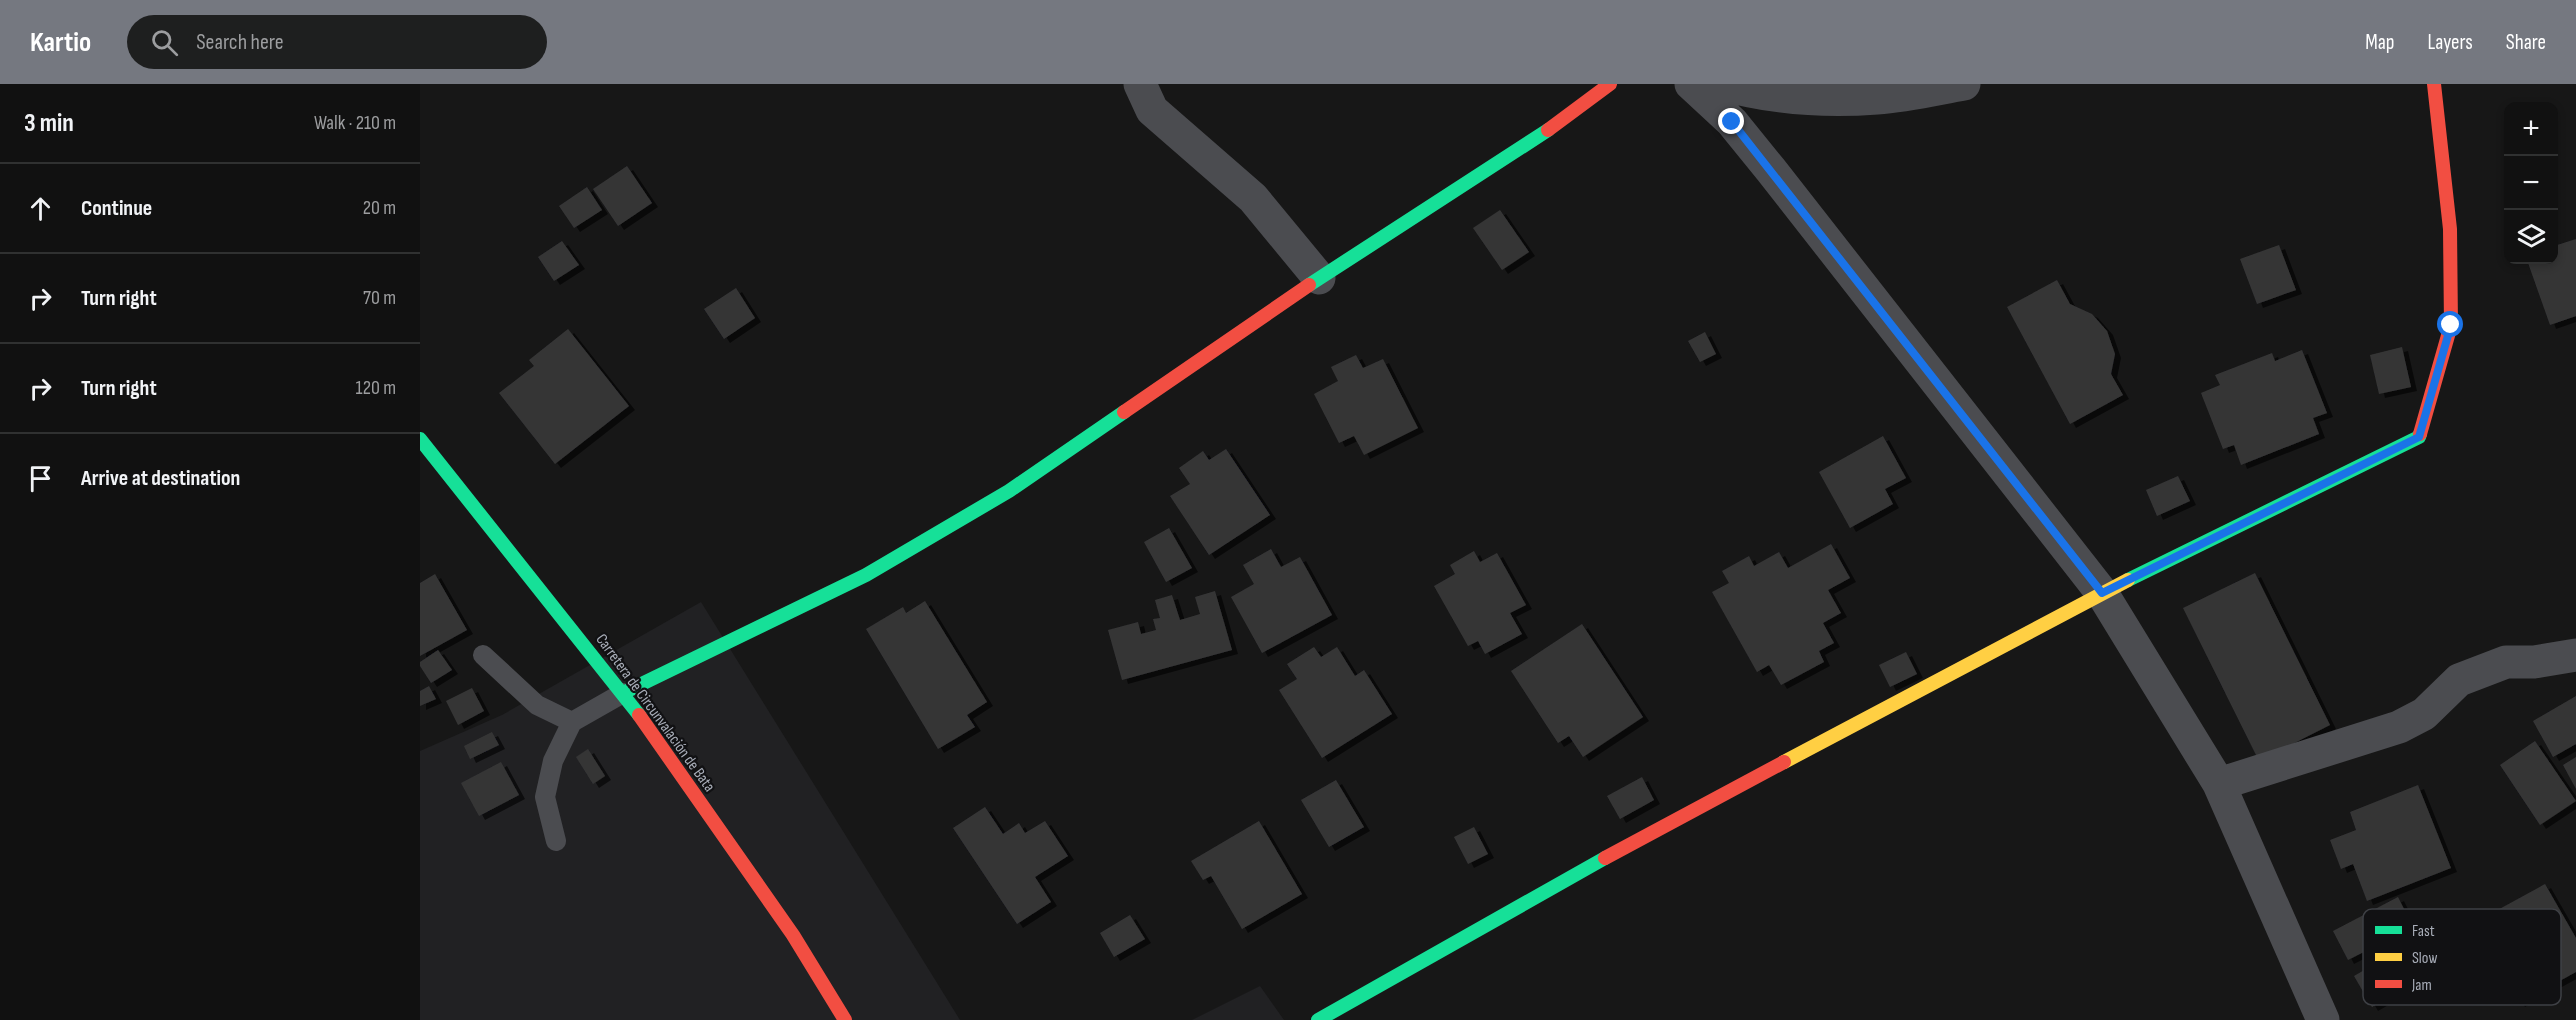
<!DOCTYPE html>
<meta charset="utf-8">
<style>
body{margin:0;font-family:"Sofia Sans Condensed",sans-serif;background:#1e1f1f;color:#f1f3f6}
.controls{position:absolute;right:18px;top:18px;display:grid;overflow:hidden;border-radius:12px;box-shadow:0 3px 9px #0003}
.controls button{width:54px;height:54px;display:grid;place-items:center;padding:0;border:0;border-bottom:2px solid #303131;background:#111;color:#f1f3f6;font:30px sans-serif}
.stop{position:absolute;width:18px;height:18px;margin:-14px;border:4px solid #1a73e8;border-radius:50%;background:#fff}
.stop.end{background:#1a73e8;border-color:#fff;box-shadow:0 2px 6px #0008}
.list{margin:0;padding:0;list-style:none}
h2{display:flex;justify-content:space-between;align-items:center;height:78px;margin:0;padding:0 24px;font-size:26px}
h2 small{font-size:20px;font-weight:400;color:#9c9d9f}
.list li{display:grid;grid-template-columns:39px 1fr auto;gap:18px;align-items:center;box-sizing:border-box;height:90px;padding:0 24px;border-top:2px solid #303131}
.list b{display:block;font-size:22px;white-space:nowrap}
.list em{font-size:20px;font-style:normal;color:#9c9d9f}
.icon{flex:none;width:33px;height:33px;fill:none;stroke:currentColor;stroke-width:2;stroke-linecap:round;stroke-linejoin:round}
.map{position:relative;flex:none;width:2156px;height:936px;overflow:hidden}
header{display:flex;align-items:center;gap:36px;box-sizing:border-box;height:84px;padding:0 30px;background:#757880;color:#fff}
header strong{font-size:28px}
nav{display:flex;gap:33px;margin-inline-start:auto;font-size:21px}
.search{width:420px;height:54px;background:#1e1f1f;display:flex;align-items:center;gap:15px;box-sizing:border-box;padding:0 21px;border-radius:33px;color:#9c9d9f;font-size:22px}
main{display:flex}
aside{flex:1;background:#111}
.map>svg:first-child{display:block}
.built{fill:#212123}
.building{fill:#353536;filter:url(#shadow)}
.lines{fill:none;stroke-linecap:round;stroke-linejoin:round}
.lane{stroke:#4b4c50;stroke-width:20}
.street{stroke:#4b4c50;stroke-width:33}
.fast{stroke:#16e098;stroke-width:14}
.slow{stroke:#ffcf43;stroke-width:14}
.jam{stroke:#f24e42;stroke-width:14}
.route{stroke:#1a73e8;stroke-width:8}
.labels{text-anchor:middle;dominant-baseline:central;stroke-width:4.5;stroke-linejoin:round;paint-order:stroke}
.street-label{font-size:16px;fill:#a8adb8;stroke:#111113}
.key{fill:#111113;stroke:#3e4045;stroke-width:1.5}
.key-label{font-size:16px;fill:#a8adb8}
</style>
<header>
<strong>Kartio</strong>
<div class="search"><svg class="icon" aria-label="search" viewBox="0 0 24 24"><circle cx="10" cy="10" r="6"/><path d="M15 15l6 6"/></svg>Search here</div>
<nav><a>Map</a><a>Layers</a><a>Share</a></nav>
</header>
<main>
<aside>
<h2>3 min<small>Walk · 210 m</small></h2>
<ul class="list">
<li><svg class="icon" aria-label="ahead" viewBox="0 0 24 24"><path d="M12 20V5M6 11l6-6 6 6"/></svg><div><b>Continue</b></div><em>20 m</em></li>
<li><svg class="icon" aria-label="right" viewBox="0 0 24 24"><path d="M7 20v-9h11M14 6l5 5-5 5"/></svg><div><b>Turn right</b></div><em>70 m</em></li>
<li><svg class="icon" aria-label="right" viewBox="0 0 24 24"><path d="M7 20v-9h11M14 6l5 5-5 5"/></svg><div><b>Turn right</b></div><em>120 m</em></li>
<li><svg class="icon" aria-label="arrive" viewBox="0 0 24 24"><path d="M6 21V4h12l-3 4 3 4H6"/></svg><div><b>Arrive at destination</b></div></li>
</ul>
</aside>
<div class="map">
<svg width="2156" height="936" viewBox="0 0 2156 936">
<defs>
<filter id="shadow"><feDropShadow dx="6" dy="4" stdDeviation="0" flood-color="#0009"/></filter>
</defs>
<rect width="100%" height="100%" fill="#171717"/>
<path class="built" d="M281 518 540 936H0V667L82 631Z
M840 902 864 936H772Z"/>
<path class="building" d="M207 82 232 119 198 142 173 105Z
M167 103 182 126 154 144 139 122Z
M1080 126 1109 168 1082 186 1053 144Z
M2156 155V232L2130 241 2107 176H2134V162Z
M142 157 159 181 134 197 118 173Z
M1859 161 1876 206 1837 220 1820 175Z
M1637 196 1650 220 1672 230 1687 247 1695 270 1691 290 1703 311 1650 340 1587 223Z
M316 204 335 234 304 255 284 225Z
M148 245 209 322 135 380 79 309 114 282 109 276Z
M1285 248 1296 270 1280 278 1268 257Z
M1982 263 1991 303 1959 310 1950 271Z
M1882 266 1907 329 1893 334 1899 350 1821 381 1814 361 1803 365 1781 309 1800 301 1795 291 1852 269 1855 277Z
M936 271 943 284 963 275 998 344 944 371 934 352 919 359 894 310 918 297 911 283Z
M1463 352 1486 394 1465 405 1473 420 1430 444 1399 388Z
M806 365 850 431 789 471 750 412 770 400 759 384 783 367 789 376Z
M1758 392 1770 417 1737 432 1726 406Z
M749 444 772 484 746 498 724 458Z
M1411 460 1430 494 1408 506 1421 529 1403 539 1414 559 1399 567 1404 578 1361 601 1349 581 1337 588 1292 508 1309 499 1302 487 1329 472 1334 482 1359 468 1368 484Z
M851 465 861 483 880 473 912 531 842 569 811 513 834 500 823 481Z
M1054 467 1060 478 1077 469 1106 521 1090 529 1102 550 1065 570 1058 557 1048 562 1014 502 1035 490 1030 481Z
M1835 489 1910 641 1839 677 1763 524Z
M15 490 47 546 0 572V499Z
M795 507 812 566 702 596 688 546 718 538 721 550 736 546 733 535 740 534 735 516 752 511 760 536 780 530 775 513Z
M505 517 567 618 547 631 555 643 518 665 446 545 483 523 486 529Z
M1162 540 1223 633 1163 673 1149 652 1138 659 1091 587Z
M894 563 901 573 917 563 935 592 944 586 972 630 902 674 859 606 877 595 867 580Z
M18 566 32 586 11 599 0 582V578Z
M1486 568 1497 590 1470 603 1459 581Z
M9 602 16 615 0 622V607Z
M52 604 64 627 38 641 26 617Z
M2156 612V660L2133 673 2113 637Z
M72 648 79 661 50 675 44 662Z
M2115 657 2156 717 2120 741 2080 681Z
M168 665 185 692 173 700 156 673Z
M2156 673V705L2143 681Z
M81 678 99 711 59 732 41 699Z
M1222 693 1234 716 1200 735 1187 712Z
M916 696 944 743 909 763 881 716Z
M1998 701 2031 784 1947 817 1933 780 1921 785 1910 756 1936 746 1930 728Z
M565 723 583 750 599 739 605 749 625 737 648 772 615 793 631 818 597 840 533 744Z
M839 737 882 810 822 845 791 792 783 796 771 777Z
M1054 743 1068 770 1048 780 1034 753Z
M2125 800 2156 854V888L2099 919 2090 904 2070 916 2050 880 2069 869 2052 840Z
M1978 813 1993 843 1928 876 1913 847Z
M710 831 725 855 694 873 680 849Z
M2010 848 2029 879 1952 923 1934 892Z"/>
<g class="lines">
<path class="lane" d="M63 571 117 621 152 638
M136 757 125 713 133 677 152 638 203 609"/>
<path class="street" d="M720 0 732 26 833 114 899 194
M1271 0 1312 38 1351 86 1682 509 1799 700 1903 936
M1301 0C1351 14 1405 18 1457 14 1486 12 1516 5 1544 0
M1799 700 1979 643 2004 630 2039 596 2086 578H2114L2156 571"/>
<path class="fast" d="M889 201 1128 46
M0 355 219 631
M1708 496 1999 353 2000 350
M203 609 446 491 589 407 704 328
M898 936 1185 774"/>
<path class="slow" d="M1364 678 1708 496"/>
<path class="jam" d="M1128 46 1190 0
M704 328 889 201
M2000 350 2031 241 2030 145 2014 0
M219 631 373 851 425 936
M1185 774 1364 678"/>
</g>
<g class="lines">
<path class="route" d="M1312 38 1682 509 1999 353 2031 241"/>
</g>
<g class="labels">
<g class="street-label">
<text transform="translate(235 629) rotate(54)">Carretera de Circunvalación de Bata</text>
</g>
</g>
<rect x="1943" y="825" width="198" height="96" rx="9" class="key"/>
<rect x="1955" y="842" width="27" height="8" fill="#16e098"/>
<rect x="1955" y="869" width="27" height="8" fill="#ffcf43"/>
<rect x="1955" y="896" width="27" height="8" fill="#f24e42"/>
<g class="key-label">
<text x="1992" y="852">Fast</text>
<text x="1992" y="879">Slow</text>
<text x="1992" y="906">Jam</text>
</g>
</svg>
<div class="controls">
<button>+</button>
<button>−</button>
<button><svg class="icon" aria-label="layers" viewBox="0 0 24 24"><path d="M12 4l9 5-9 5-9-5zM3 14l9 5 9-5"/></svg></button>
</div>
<div class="stop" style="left:2031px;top:241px"></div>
<div class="stop end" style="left:1312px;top:38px"></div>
</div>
</main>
